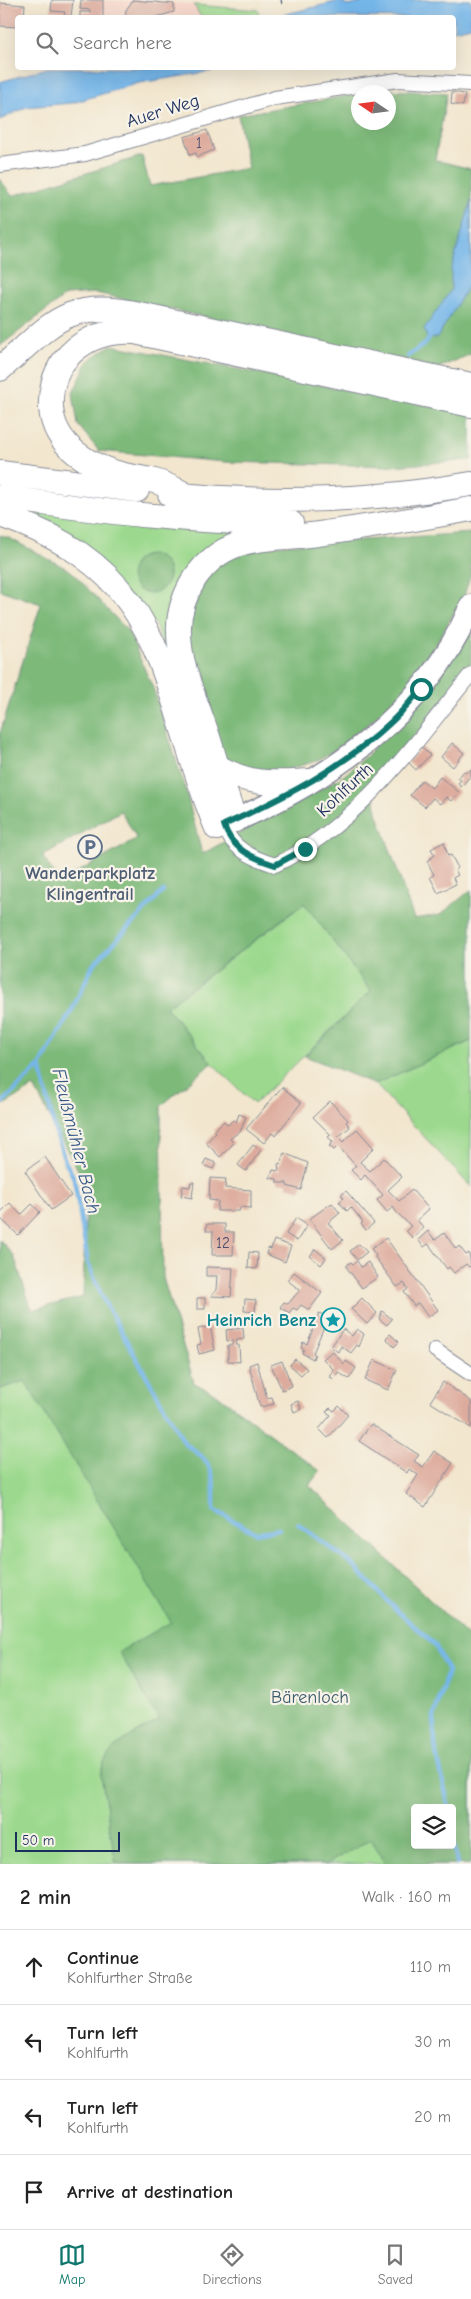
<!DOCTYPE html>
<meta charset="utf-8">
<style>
body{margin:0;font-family:"Comic Neue",sans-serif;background:#f2f2f2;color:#222}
.controls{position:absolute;right:15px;bottom:15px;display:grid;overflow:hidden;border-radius:5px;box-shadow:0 5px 20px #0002}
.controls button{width:45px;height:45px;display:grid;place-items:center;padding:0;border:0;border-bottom:1px solid #e0e0e0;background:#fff;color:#222;font:25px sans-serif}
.compass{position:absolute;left:351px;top:85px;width:45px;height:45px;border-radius:50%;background:#fff;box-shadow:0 5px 20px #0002;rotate:283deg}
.scale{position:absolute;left:15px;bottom:12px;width:105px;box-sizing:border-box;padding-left:5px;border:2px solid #1b2f5e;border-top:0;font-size:14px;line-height:18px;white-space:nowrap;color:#1b2f5e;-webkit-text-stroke:4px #f7f3e8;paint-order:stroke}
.stop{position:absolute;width:15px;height:15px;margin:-11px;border:4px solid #0f766e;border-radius:50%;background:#fff}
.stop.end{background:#0f766e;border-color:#fff;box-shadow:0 1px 5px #0008}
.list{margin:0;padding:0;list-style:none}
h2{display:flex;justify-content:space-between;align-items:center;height:65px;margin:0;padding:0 20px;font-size:21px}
h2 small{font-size:16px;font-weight:400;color:#767676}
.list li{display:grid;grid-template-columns:32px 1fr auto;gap:15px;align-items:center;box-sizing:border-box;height:75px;padding:0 20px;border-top:1px solid #e0e0e0}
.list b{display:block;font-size:19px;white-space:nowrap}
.list p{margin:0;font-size:16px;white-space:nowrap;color:#767676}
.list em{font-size:16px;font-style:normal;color:#767676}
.icon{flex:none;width:28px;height:28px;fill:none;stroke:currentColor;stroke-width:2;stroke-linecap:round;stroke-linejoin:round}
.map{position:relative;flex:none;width:471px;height:1864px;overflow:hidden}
.search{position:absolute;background:#fff;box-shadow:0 5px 20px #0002;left:15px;right:15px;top:15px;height:55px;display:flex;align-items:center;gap:12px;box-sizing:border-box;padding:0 18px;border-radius:5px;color:#767676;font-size:19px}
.sheet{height:365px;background:#fff}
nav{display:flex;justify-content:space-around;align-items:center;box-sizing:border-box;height:70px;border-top:1px solid #e0e0e0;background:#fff;font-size:14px;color:#767676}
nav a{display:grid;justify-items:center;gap:2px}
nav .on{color:#0f766e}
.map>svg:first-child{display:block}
.built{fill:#f6d1c5}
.green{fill:#9cd98e;stroke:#5c8476;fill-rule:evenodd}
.forest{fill:#7db979;stroke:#4c746c;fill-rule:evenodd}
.water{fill:#74b6e9;stroke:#4872a4}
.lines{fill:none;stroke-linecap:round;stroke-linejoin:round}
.stream{stroke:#74b6e9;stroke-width:4.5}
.building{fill:#ddab9d}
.minor-casing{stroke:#868a96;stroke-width:16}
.primary-casing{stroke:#868a96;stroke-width:25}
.trunk-casing{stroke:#868a96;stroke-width:26}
.minor{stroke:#fff;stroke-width:14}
.primary{stroke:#fff;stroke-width:22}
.trunk{stroke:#fff;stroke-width:24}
.tram{stroke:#1b2f5e;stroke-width:1}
.route{stroke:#0f766e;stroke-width:6}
.labels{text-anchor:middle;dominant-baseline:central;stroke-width:4.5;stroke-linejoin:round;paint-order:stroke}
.number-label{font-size:15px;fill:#4c4e6e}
.street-label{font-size:18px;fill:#1b2f5e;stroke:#f7f3e8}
.service-label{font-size:18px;font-weight:bold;fill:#4e5e75;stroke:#f7f3e8}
.culture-label{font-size:18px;font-weight:bold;fill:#0d838f;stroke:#f7f3e8;text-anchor:end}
.park-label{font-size:18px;fill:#3b5a6a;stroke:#f7f3e8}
.water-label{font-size:19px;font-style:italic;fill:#365888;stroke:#f7f3e8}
</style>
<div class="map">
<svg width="471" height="1864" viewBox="0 0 471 1864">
<rect width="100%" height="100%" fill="#f7f3e8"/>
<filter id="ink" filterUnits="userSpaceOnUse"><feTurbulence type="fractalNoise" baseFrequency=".02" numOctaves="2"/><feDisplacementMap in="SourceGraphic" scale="10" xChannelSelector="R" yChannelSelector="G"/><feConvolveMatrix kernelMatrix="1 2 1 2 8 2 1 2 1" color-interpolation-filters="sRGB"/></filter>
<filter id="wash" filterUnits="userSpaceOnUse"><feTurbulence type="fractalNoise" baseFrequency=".0096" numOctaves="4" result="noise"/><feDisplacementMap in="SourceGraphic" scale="20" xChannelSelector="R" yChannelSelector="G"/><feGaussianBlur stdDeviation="1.12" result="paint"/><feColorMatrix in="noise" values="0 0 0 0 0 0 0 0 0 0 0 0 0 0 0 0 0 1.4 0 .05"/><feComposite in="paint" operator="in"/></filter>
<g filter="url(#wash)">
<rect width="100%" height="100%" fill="#f2e6ce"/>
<path class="built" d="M90 0H145L194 5 201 17H90Z"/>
<path class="green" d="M194 5 258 10 260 17H201Z
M0 507 271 531 222 803 155 624Z
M305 903 371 991 254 1104 212 1063 166 1007Z
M471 1041V1187L375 1084Z
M163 1278 194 1383 216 1394 320 1471 309 1485 471 1639V1864H119L103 1783 116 1864H0V1389L24 1381ZM415 1808H452V1845H415Z"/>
<path class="forest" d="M389 90 447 93 435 160 471 169V354L438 368 96 293 66 295 0 346V179L12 196 142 156 150 186 248 168 238 115 358 94V122H388V92H371Z
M111 345 471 414V460L391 466 226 462 99 451 78 425 73 393 88 361Z
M471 533V573L464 596 437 642 403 692 350 741 316 761 283 771 263 775 226 760 215 736 189 642 190 618 205 580 224 561 255 547Z
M0 535 9 538 71 571 128 631 153 688 186 791 202 854 342 777 367 756 471 628V666L390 768 372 784 377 812 414 919 440 915 471 890V1041L375 1084 305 1056 371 991 304 903 166 1007 212 1063 161 1106 163 1278 194 1383 216 1394 320 1471 309 1485 471 1639V1864H386L371 1839 327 1864H116L101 1775C102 1746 137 1734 159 1720L119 1652 171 1622 25 1381 0 1389V1240L14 1256 32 1310 83 1297 86 1185 34 1087 0 1107V733L41 604 0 590ZM121 811 137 839 60 882 42 856ZM415 1808H452V1845H415Z
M131 574a19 19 0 1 1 38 0a19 19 0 1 1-38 0Z"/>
<path class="water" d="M372 0H471V26L454 30V18L274 17 339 1 348 6Z
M47 68H232L139 83 72 103 26 107 0 120V82Z
M471 201V281L437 338H427L424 329 451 290V270Z"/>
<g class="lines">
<path class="stream" d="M408 356 425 344 431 336
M163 891 93 965 72 1010 40 1066 55 1130 65 1161 74 1178 88 1263 103 1299 185 1444C216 1463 214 1475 214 1510L256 1533 279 1529
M0 1105 40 1066
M298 1524 352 1564 393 1607 435 1645 448 1671 434 1716 435 1746 449 1808
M452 1832 457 1864"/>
</g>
<g id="blocks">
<path class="building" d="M52 0H73L71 17 64 16 65 12 51 11Z
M81 0H103V18H80V12H90V10L80 9Z
M133 0 174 4V12L153 18H125L126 10Z
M0 3 25 5 24 18H18V27L0 26Z
M452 92 465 94 463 106 451 104Z
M207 130 214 150 197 157 196 153 190 155 184 137Z
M452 743 464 753 453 767 441 757Z
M422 747 430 755 416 770 408 762Z
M471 769V775L461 787 458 783 461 780 458 778 464 771 467 773Z
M440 777 459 792 451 801 446 797 440 804 433 798 425 807 410 795 422 780 432 788Z
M444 842 448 856 451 855 458 868 455 870 458 875 453 878 456 884 438 893 430 877 434 875 427 861 435 855 431 849Z
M282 1087 301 1103 275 1136 272 1133 264 1143 246 1129Z
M330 1101 348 1120 346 1122 350 1127 338 1137 343 1142 357 1129 374 1148 360 1162 370 1171 384 1158 402 1177 388 1190 399 1201 412 1190 429 1209 417 1220 424 1228 413 1238 406 1231 411 1226 397 1213 393 1207 387 1212 377 1200 383 1195 365 1175 361 1180 351 1170 356 1166 338 1146 334 1150 329 1146 333 1142 328 1137 331 1135 313 1117Z
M239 1114 246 1117 241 1130 230 1139 234 1143 220 1157 206 1143 216 1132 214 1130 224 1121 228 1125 233 1120 236 1123Z
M253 1145 261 1150 246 1171 238 1165Z
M284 1153 308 1163 301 1190 287 1186V1183H277V1179L270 1178 273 1170 279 1171 278 1164 281 1163Z
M45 1157 71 1196 51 1210 25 1171Z
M206 1159 216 1163 213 1169 203 1165Z
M210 1178 226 1179 225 1188 251 1190V1208L240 1207 239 1211H217L218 1201 209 1200Z
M191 1182H194L192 1198 181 1196 183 1186 190 1187Z
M346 1191 374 1223 366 1230 361 1224 363 1222 351 1207 347 1211 339 1202 344 1198 341 1195Z
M10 1203 21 1215 32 1204 40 1212 18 1235 0 1218V1213Z
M332 1203 340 1213 328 1223 343 1240 332 1249 309 1219Z
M296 1218 307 1225 297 1241 286 1234Z
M207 1224H225V1232H234L233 1255H212L213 1231H206Z
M428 1231 435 1240 444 1233 456 1249 459 1246 466 1255 469 1253 471 1266 469 1267 466 1264 454 1273 449 1267 447 1269 430 1246 428 1244 424 1247 418 1240Z
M386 1238 438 1310 428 1317 418 1303 414 1306 404 1292 408 1289 404 1283 397 1287 375 1257 376 1255 371 1249Z
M274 1240 291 1246 285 1262 266 1254 268 1248 271 1249Z
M359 1244 367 1252 357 1260 350 1251Z
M315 1249 326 1258 321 1265 310 1256Z
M249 1252 258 1253 257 1269 248 1268Z
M357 1261 361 1267 368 1262 378 1277 362 1288 347 1268V1265L351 1262 353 1264Z
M206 1267 233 1268 231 1297 211 1296 216 1290 217 1276H206Z
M294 1272 322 1293 309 1310 301 1305 297 1310 293 1308 289 1313 280 1307 284 1302 288 1304 300 1290 287 1280Z
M197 1298H205V1309H197Z
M362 1298 377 1313 367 1324 351 1309Z
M245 1299 256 1300 255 1312 244 1311Z
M382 1311 392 1319 387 1325 379 1319Z
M319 1313 328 1317 313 1353 315 1354 313 1359 302 1353 304 1349 301 1348 303 1342 307 1344Z
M210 1326 215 1350 199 1354 197 1345 201 1344 198 1329Z
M243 1328 244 1339 237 1340 236 1345H239L240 1362 228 1361V1345H233V1340L227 1341 226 1330Z
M343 1329 352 1336 357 1329 364 1334 359 1347 357 1345 351 1353 341 1346 338 1352 331 1347Z
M390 1334 399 1342 394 1347 386 1338Z
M332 1351 344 1364 346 1361 356 1368 349 1379 338 1372 334 1379 330 1377 334 1370 323 1359Z
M295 1359 307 1369 301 1375 290 1365Z
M374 1360 397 1370 388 1390 365 1380Z
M282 1361 292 1386 282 1390 271 1365Z
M257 1362 267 1398 272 1397 274 1404 260 1407 249 1365Z
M443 1382 471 1401V1428L430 1402Z
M298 1401 301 1409 294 1412 291 1404Z
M339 1406 348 1415 328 1438 319 1429 331 1415 326 1412 330 1408 334 1411Z
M371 1424 419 1455 414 1461 423 1467 434 1451 453 1463 425 1507 406 1494 418 1475 409 1469 407 1473 359 1441Z"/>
</g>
</g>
<g filter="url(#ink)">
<use href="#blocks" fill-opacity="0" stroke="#868a96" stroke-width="1"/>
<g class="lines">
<g class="minor-casing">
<path id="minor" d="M0 165 85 154 275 98 398 80 471 84
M224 825C231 849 253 858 275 865 360 824 413 745 471 674
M435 1350 471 1374"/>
</g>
<g class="primary-casing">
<path id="primary" d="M219 827C326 784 425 715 471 606"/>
</g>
<g class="trunk-casing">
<path id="trunk" d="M0 369C52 325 64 298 139 314L471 385
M0 473 137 490
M170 494C269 504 373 501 471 484
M186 495C175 489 163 483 151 480 142 478 133 477 124 475 91 467 54 447 51 408 50 392 54 374 64 361 82 338 106 330 135 332L471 405
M0 497C97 511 193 523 291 523
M0 515C175 575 156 684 217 828
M218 767C251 786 273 783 309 781
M235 820C224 792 216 762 207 734 196 701 179 666 179 632 178 612 185 594 195 578 229 529 275 542 325 533 374 526 423 518 471 509"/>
</g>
<use href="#minor" class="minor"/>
<use href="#primary" class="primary"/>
<use href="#trunk" class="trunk"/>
<path class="tram" d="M281 0 282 4"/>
</g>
</g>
<g class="lines" filter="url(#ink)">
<path class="route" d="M305 849 275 865C253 858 231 849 224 825 283 798 343 768 390 723 401 713 411 701 421 689"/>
</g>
<defs>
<g id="parking-ring" transform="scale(1.25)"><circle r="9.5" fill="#f7f3e8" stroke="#5c6f8a" stroke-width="1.5"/><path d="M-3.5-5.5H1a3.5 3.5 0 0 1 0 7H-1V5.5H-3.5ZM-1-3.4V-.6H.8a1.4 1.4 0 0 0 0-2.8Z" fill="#5c6f8a"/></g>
<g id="sight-ring" transform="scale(1.25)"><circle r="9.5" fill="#f7f3e8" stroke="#0f9aa8" stroke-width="1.5"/><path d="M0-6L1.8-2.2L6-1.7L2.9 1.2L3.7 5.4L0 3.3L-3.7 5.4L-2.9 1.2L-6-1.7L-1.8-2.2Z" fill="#0f9aa8"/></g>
</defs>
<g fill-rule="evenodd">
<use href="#parking-ring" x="90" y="847"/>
<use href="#sight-ring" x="333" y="1320"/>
</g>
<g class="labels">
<g class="number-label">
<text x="199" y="143">1</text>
<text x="223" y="1243">12</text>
</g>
<g class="street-label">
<text transform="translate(163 111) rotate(-17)">Auer Weg</text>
<text transform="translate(345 790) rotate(-43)">Kohlfurth</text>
</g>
<g class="service-label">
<text x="90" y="873">Wanderparkplatz<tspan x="90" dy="21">Klingentrail</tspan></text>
</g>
<g class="culture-label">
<text x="316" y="1320">Heinrich Benz</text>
</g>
<g class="park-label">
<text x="310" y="1697">Bärenloch</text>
</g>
<g class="water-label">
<text transform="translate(76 1141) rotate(76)">Fleußmühler Bach</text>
</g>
</g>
</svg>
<div class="controls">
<button><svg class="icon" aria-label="layers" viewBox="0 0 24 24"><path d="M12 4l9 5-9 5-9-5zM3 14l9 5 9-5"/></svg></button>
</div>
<svg class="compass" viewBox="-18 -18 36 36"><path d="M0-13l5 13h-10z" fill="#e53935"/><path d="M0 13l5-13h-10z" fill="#767676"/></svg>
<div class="scale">50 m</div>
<div class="stop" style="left:421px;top:689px"></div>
<div class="stop end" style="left:305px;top:849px"></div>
<div class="search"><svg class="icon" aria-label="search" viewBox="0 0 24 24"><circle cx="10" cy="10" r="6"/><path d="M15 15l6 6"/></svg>Search here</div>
</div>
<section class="sheet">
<h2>2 min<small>Walk · 160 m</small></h2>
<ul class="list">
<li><svg class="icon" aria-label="ahead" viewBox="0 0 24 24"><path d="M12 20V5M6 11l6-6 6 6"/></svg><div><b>Continue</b><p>Kohlfurther Straße</p></div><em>110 m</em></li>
<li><svg class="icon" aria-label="left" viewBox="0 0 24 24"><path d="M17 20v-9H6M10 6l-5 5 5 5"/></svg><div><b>Turn left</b><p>Kohlfurth</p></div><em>30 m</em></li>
<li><svg class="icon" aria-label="left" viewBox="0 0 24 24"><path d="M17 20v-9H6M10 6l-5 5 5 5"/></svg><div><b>Turn left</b><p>Kohlfurth</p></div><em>20 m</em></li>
<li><svg class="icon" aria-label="arrive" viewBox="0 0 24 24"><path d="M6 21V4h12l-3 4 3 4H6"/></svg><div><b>Arrive at destination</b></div></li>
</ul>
</section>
<nav>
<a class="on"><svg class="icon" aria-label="map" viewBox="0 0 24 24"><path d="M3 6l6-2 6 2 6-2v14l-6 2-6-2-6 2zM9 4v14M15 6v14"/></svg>Map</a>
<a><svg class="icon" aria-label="directions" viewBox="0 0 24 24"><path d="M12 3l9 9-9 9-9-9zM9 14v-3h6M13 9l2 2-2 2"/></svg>Directions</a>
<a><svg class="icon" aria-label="saved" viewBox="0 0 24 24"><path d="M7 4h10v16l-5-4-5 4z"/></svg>Saved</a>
</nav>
